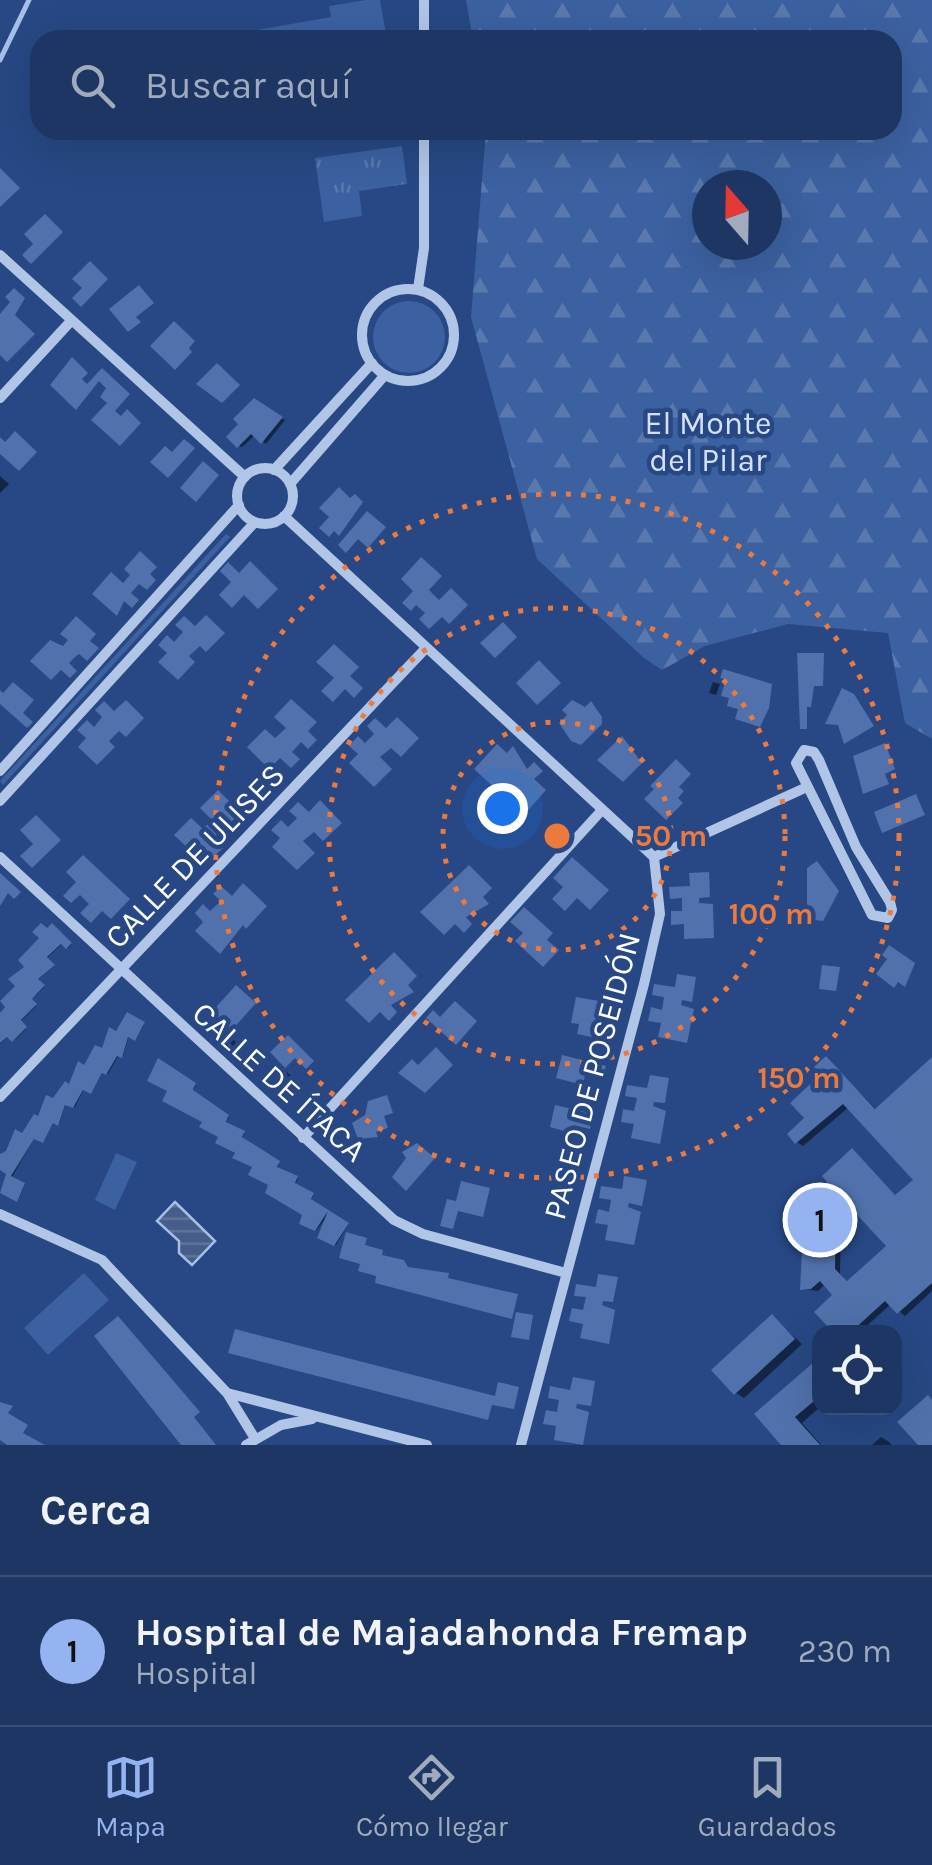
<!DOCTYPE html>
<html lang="es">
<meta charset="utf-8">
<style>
body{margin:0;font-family:Karla,sans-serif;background:#2a416c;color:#f1f3f6}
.controls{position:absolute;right:30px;bottom:30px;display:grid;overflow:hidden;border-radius:20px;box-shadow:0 10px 40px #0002}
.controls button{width:90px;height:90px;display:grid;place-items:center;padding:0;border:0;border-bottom:2px solid #3b5078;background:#1d3663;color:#f1f3f6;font:50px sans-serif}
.compass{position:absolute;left:692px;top:170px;width:90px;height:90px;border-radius:50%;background:#1d3663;box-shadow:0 10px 40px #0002;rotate:340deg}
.you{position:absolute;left:502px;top:808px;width:35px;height:35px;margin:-25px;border:8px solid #fff;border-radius:50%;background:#1a73e8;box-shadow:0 0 0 15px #1a73e833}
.badge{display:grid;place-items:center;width:65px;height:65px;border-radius:50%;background:#95b2f1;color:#111;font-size:32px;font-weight:700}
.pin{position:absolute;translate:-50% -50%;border:5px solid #fff;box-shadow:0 2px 10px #0006}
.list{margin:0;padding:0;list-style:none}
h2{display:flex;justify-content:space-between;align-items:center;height:130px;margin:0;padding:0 40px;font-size:42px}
h2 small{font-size:32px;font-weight:400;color:#a0abbe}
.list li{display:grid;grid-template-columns:65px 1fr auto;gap:30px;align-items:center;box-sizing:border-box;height:150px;padding:0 40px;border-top:2px solid #3b5078}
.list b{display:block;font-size:38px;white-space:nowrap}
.list p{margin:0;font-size:32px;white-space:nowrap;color:#a0abbe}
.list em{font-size:32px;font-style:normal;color:#a0abbe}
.icon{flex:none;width:55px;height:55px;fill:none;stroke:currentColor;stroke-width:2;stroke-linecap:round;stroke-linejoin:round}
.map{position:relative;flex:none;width:932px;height:1445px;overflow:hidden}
.search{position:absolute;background:#1d3663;box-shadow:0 10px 40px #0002;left:30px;right:30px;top:30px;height:110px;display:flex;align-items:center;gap:25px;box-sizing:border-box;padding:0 35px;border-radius:30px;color:#a0abbe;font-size:38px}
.sheet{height:280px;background:#1d3663}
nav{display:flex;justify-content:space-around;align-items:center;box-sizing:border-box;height:140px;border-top:2px solid #3b5078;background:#1d3663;font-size:28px;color:#a0abbe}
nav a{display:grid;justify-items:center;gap:5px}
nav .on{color:#95b2f1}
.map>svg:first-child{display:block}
.green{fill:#3c61a0}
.forest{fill:url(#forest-firs);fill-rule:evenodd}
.park{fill:url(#park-tufts)}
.water{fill:url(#water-rules);stroke:#a5bfe8;stroke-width:2.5}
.shadow{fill:#0007;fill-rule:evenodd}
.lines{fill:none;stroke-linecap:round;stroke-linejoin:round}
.stream{stroke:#a5bfe8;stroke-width:5}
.building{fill:#5071ab;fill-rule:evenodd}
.minor{stroke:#b1c5e7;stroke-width:10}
.ring{fill:none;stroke:#ed7a3d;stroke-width:5;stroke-dasharray:5 10}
.labels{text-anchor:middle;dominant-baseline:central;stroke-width:9;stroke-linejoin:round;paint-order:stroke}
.park-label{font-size:32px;fill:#d4e1f6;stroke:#274884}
.street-label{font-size:32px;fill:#fff;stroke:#274884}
.centre{fill:#ed7a3d;stroke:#274884;stroke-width:5}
.ring-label{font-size:30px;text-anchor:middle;font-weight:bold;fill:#ed7a3d;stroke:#274884;stroke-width:9;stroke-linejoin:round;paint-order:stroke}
</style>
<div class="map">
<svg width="932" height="1445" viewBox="0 0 932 1445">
<defs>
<pattern id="forest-firs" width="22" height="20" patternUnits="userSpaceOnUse" patternTransform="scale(2.5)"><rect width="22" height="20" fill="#3c61a0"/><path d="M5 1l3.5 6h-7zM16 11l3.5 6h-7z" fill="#5979ae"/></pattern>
<pattern id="park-tufts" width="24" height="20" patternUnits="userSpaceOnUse" patternTransform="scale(2.5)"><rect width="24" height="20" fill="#3c61a0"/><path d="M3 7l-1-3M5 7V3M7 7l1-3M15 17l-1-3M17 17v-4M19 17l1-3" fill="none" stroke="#5979ae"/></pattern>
<pattern id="water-rules" width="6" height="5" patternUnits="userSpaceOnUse" patternTransform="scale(2.5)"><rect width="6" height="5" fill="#455d88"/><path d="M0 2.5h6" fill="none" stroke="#61759a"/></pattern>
</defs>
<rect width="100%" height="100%" fill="#274884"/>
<path class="green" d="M366 0H380L387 40H253L251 31 331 17 329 6Z
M373 337a36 36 0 1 1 72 0a36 36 0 1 1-72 0Z
M226 534 230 537 3 785 0 781Z
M116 1153 137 1162 115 1210 95 1200Z
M84 1273 109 1300 48 1355 24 1328Z"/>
<path class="forest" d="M466 0H932V739L905 723 888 633 788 624 705 646 662 670 644 658 537 559 471 317 486 130H892V40H473ZM707 185H767V245H707Z"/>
<path class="park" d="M402 146 407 184 359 191 362 216 324 222 315 158Z"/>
<path class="water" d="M175 1202 215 1241 192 1265 179 1253V1241L157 1221Z"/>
<path class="shadow" d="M254 401 285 420 266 444 255 435 242 447 239 446Z
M0 476 9 484 0 493Z
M713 682 720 684 716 695 709 693Z
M53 926 72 944 68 948 63 943 46 959 54 966 37 980 44 987 31 1000 36 1006 20 1022 26 1029 15 1040 9 1035 0 1044V1016Z
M128 1015 144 1025 136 1039 129 1035 123 1056 119 1054 108 1074 103 1072 92 1092 84 1089 75 1107 66 1103 59 1124 54 1121 44 1141 35 1137 11 1179 24 1186 18 1200 2 1192 9 1173 0 1168 3 1152 8 1154 104 1051Z
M227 1033 236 1042 231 1048 221 1039Z
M827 1059 877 1110 932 1061V1291L905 1316 891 1304 860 1332H836L817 1312 835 1296 825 1284 818 1291 803 1289 823 1199 836 1188 852 1151 897 1197 916 1180 849 1107 803 1146 797 1142ZM852 1205 889 1246 849 1283 840 1274 841 1215Z
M160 1062 196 1086 192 1092 229 1117 225 1125 244 1134 242 1139 279 1164 277 1169 298 1179 294 1186 313 1196 310 1202 348 1225 336 1245 320 1237 326 1217 317 1230 302 1223 306 1214 255 1167 218 1142 222 1136 170 1090Z
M286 1071 298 1083 295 1085 283 1073Z
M772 1317 802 1344 744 1398 736 1393Z
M820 1368V1407L802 1423 821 1445H784L757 1414Z
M881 1437 889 1442 892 1445H872Z"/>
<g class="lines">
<path class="stream" d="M0 60 29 0"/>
</g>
<path class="building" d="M0 168 20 188 0 207Z
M45 214 63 232 31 264 22 255 33 244 24 234Z
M90 261 108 279 81 307 72 298 82 288 72 279Z
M139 285 154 303 136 317 141 322 128 332 109 309Z
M14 288 25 298 15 315 35 334 7 362 0 355V314L10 302 5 297Z
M174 321 195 341 189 348 192 352 175 370 150 346Z
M72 357 88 373 82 379 87 384 102 368 130 394 115 411 121 416 127 409 141 423 120 446 91 420 107 403 100 397 106 388 99 381 76 410 50 385Z
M217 363 240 385 222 403 196 384Z
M254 398 283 417 261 444 251 434 237 448 226 437 238 424 233 419Z
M15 431 37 452 19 471 0 454V437L5 442Z
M184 439 195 448 168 478 150 462 165 446 172 452Z
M203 461 219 475 196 502 180 488Z
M339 487 350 498 355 494 363 502 339 536 334 531 329 537 319 528 329 517 319 508Z
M367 511 386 527 368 548 358 539 346 553 338 545Z
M140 551 157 567 150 574 156 580 147 590 139 584 131 593 139 600 132 608 124 601 117 616 92 594 111 572 123 583 130 575 124 569Z
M421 557 442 576 429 590 439 600 451 588 468 605 449 624 442 617 429 629 419 619 425 613 416 605 411 611 402 603 413 591 401 579Z
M250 561 278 589 258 609 244 595 232 608 219 595 231 582 220 571 228 562 239 573Z
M206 615 225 633 206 652 200 646 189 656 195 662 178 680 158 662 167 653 158 645 167 635 174 642 183 632 175 625 184 616 195 626Z
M76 616 96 634 90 641 99 648 87 661 79 654 75 657 69 663 77 671 70 678 61 670 51 680 30 661 50 640 63 646 68 640 60 634Z
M503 622 517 637 495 658 480 643Z
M334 644 359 667 350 676 363 688 354 698 345 689 333 702 321 691 334 678 316 662Z
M797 653H824L823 686H814L811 707H807V729H800Z
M539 660 561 683 537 705 516 683Z
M723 669 772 684 769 708 760 727 735 719 738 709 727 706 729 698 721 696 726 679 720 678Z
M13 682 34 700 23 713 33 722 27 728 0 704V690L3 693Z
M842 688 854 694 874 726 844 744 838 725 825 724Z
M291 699 317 722 308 731 317 740 308 749 301 742 292 752 300 759 291 768 280 758 269 769 247 747 265 729 275 738 286 728 274 717Z
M126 700 144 718 126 737 119 731 109 741 115 747 97 765 78 747 86 738 77 730 87 720 94 727 102 717 95 710 104 701 114 711Z
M572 700 585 707 591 701 602 717V724L581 745 571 741 559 723 567 715 562 710Z
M397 717 419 738 401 757 391 748 380 757 392 769 374 787 349 763 358 754 349 746 358 736 365 743 374 734 367 726 375 718 386 728Z
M622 736 642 763 623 782 597 760Z
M885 743 895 769 885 774 889 784 863 794 853 756Z
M497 744 507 753 513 746 527 769 534 762 543 771 534 779 546 790 524 815 474 769Z
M676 759 691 774 679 787 684 791 678 798 683 803 666 820 644 799 654 789 650 786Z
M218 790 241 813 231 822 237 828 229 835 223 829 213 838 223 848 212 858 199 846 193 853 174 835 191 818 203 829 212 820 200 808Z
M916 794 925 815 882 833 874 812Z
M320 800 342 823 323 841 314 832 303 841 315 853 297 870 272 847 280 838 271 830 281 820 288 827 297 818 289 811 298 802 309 812Z
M36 815 61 840 32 868 20 856 33 844 20 830Z
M83 855 130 899 111 919 102 911 91 923 80 913 89 904 80 895 71 903 63 896 76 882 66 872Z
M572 857 609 890 590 910 577 898 565 911 552 899 563 887 553 878Z
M817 861 839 891 823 921 807 919V868Z
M469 865 492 888 483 897 489 904 466 917 472 924 464 933 455 924 444 935 420 912Z
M709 872 710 897 699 898V903L713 904 714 938 684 939V924L671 925V911H682V898L670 899 669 887 690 886 689 873Z
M0 873 21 892 14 899 8 893 0 906Z
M243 883 267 906 246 929 243 925 220 954 195 931 203 922 195 913 203 904 210 911 221 901 213 894 221 886 232 896Z
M524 907 553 933 547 940 559 950 543 967 515 941 523 933 510 922Z
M41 923 47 928 52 923 72 943 66 949 61 944 47 957 55 965 38 979 45 985 32 999 37 1004 21 1020 27 1027 12 1042 7 1037 0 1043V1013L5 1007 0 1001 15 986 8 979 24 967 18 960 39 938 32 932Z
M889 945 915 963 905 987 898 982 894 988 876 974 887 959 882 955Z
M394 952 417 976 408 985 414 992 391 1005 397 1012 389 1021 380 1012 369 1023 345 1000Z
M822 965 840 967 836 991 819 989Z
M677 974 696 977 692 1002 682 1000 681 1005 694 1009 687 1043 658 1037 661 1023 648 1021 651 1007 662 1010 664 997 652 995 654 984 675 987Z
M236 985 256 1003 232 1030 219 1019 209 1031 201 1024Z
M576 997 599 1001 596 1019 617 1023 614 1035 603 1033 602 1039 577 1034 579 1024 571 1023Z
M455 1001 477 1021 456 1045 426 1018 433 1010 440 1017Z
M127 1012 145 1022 135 1041 128 1037 122 1058 117 1056 106 1075 102 1073 91 1094 83 1090 73 1108 65 1105 58 1126 53 1123 43 1143 34 1139 11 1176 25 1183 17 1202 0 1193 6 1174 0 1170V1154L6 1151 15 1129 22 1133 34 1114 38 1116 46 1095 53 1098 65 1081 69 1084 78 1061 84 1065 95 1045 102 1048 109 1027 116 1031Z
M288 1035 314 1061 306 1069 295 1058 285 1068 270 1052Z
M436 1047 453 1065 425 1093 398 1073 412 1059 418 1065Z
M562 1055 606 1066 602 1080 585 1075 583 1085 556 1078Z
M826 1056 875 1109 932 1057V1283L897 1314 885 1301 851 1332H833L814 1312 832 1295 820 1281 811 1289 800 1290 805 1191 815 1190 822 1197 832 1188 822 1176 852 1148 895 1195 913 1180 843 1104 795 1144 787 1134 804 1118 790 1103 821 1074 814 1067ZM846 1203 886 1246 847 1281 835 1269 836 1212Z
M158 1058 196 1083 193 1090 229 1115 226 1122 245 1131 242 1137 280 1161 277 1167 298 1176 295 1183 314 1193 311 1199 349 1223 334 1246 317 1238 328 1211 315 1231 299 1224 302 1215 265 1193 268 1185 248 1175 252 1167 232 1158 235 1153 215 1143 218 1137 199 1127 202 1122 162 1101 167 1091 147 1081Z
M650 1075 669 1078 665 1103 654 1102 653 1106 666 1111 660 1144 631 1138 634 1124 621 1122 623 1109 634 1111 637 1098 625 1096 627 1085 647 1088Z
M387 1095 393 1113 384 1116 388 1128 376 1132 378 1137 358 1139 352 1123 365 1115 368 1101Z
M555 1105 594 1114 590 1129 573 1125 571 1133 550 1127Z
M417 1143 435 1158 406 1191 392 1177 406 1158 402 1152Z
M624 1176 647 1180 642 1206 629 1203 628 1207 641 1212 634 1245 605 1240 608 1225 595 1223 598 1209 609 1212 611 1200 599 1198 601 1186 622 1189Z
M461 1181 490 1188 483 1217 458 1211 453 1229 440 1226 447 1199 456 1201Z
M346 1232 367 1238 365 1245 383 1250 382 1255 404 1260 408 1267 449 1273 448 1278 518 1294 512 1319 375 1283 376 1276 358 1271 360 1264 339 1258Z
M598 1274 618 1277 613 1302 603 1301 602 1305 615 1310 609 1344 580 1338 583 1324 569 1321 572 1308 583 1310 586 1297 574 1296 576 1284 596 1287Z
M516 1312 533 1315 529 1340 511 1337Z
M772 1314 795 1339 734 1395 711 1370Z
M118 1316 200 1412 194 1417 216 1445H181L94 1336Z
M235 1329 495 1396 498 1382 519 1387 514 1409 492 1405 488 1420 228 1353Z
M814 1362 820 1368V1396L795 1417 820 1445H781L754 1414Z
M573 1377 595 1381 591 1406 577 1404 576 1408 589 1412 583 1445 554 1440 556 1426 543 1424 546 1410 557 1412 559 1400 548 1398 550 1386 570 1390Z
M928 1395 932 1400V1445H918L897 1422Z
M0 1402 13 1406 8 1413 28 1425 23 1433 45 1445H7L0 1440Z"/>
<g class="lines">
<path class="minor" d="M424 0V40
M0 255 245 477
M362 335a46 46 0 1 1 92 0a46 46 0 1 1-92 0Z
M418 289 424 248V130
M0 398 71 321
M237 496a28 28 0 1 1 56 0a28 28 0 1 1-56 0Z
M274 470 372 363
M290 484 385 375
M284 516 654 857 660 914 644 984 521 1445
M804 750 814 752 819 760 856 847 890 902 892 910 888 918 872 915 796 763Z
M0 771 239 505
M0 801 255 522
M0 857 394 1220 423 1234 566 1273
M654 857 807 787
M0 1097 426 648
M303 1138 602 810
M0 1214 102 1260 227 1393 254 1437
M227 1393 427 1445
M246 1445 281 1425 312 1419"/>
</g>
<g class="ring">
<circle cx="557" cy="836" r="114"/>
<circle cx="557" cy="836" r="228"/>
<circle cx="557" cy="836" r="342"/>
</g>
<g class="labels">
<g class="park-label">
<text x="708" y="423">El Monte<tspan x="708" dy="37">del Pilar</tspan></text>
</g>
<g class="street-label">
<text transform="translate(195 856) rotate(-46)">CALLE DE ULISES</text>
<text transform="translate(592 1076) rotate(-75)">PASEO DE POSEIDÓN</text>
<text transform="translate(279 1082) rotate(42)">CALLE DE ÍTACA</text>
</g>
</g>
<circle cx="557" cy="836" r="15" class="centre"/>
<g class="ring-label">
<text x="671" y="846">50 m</text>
<text x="771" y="924">100 m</text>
<text x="799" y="1088">150 m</text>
</g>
</svg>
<div class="controls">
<button><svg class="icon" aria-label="locate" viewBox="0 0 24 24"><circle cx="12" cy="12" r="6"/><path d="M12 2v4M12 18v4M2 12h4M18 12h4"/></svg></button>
</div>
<svg class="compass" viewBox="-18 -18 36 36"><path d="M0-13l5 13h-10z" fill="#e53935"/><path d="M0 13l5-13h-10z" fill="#a0abbe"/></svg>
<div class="you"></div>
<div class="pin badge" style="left:820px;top:1220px">1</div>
<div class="search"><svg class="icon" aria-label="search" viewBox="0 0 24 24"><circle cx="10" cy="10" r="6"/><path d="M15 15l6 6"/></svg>Buscar aquí</div>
</div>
<section class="sheet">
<h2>Cerca<small></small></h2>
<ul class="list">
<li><span class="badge">1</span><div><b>Hospital de Majadahonda Fremap</b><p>Hospital</p></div><em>230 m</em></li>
</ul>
</section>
<nav>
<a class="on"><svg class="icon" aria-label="map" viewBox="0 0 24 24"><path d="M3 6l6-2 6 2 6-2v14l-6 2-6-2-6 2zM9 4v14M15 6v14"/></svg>Mapa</a>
<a><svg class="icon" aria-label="directions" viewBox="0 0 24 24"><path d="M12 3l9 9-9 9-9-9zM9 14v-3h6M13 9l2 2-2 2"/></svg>Cómo llegar</a>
<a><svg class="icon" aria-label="saved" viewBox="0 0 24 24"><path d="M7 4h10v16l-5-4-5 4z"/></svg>Guardados</a>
</nav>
